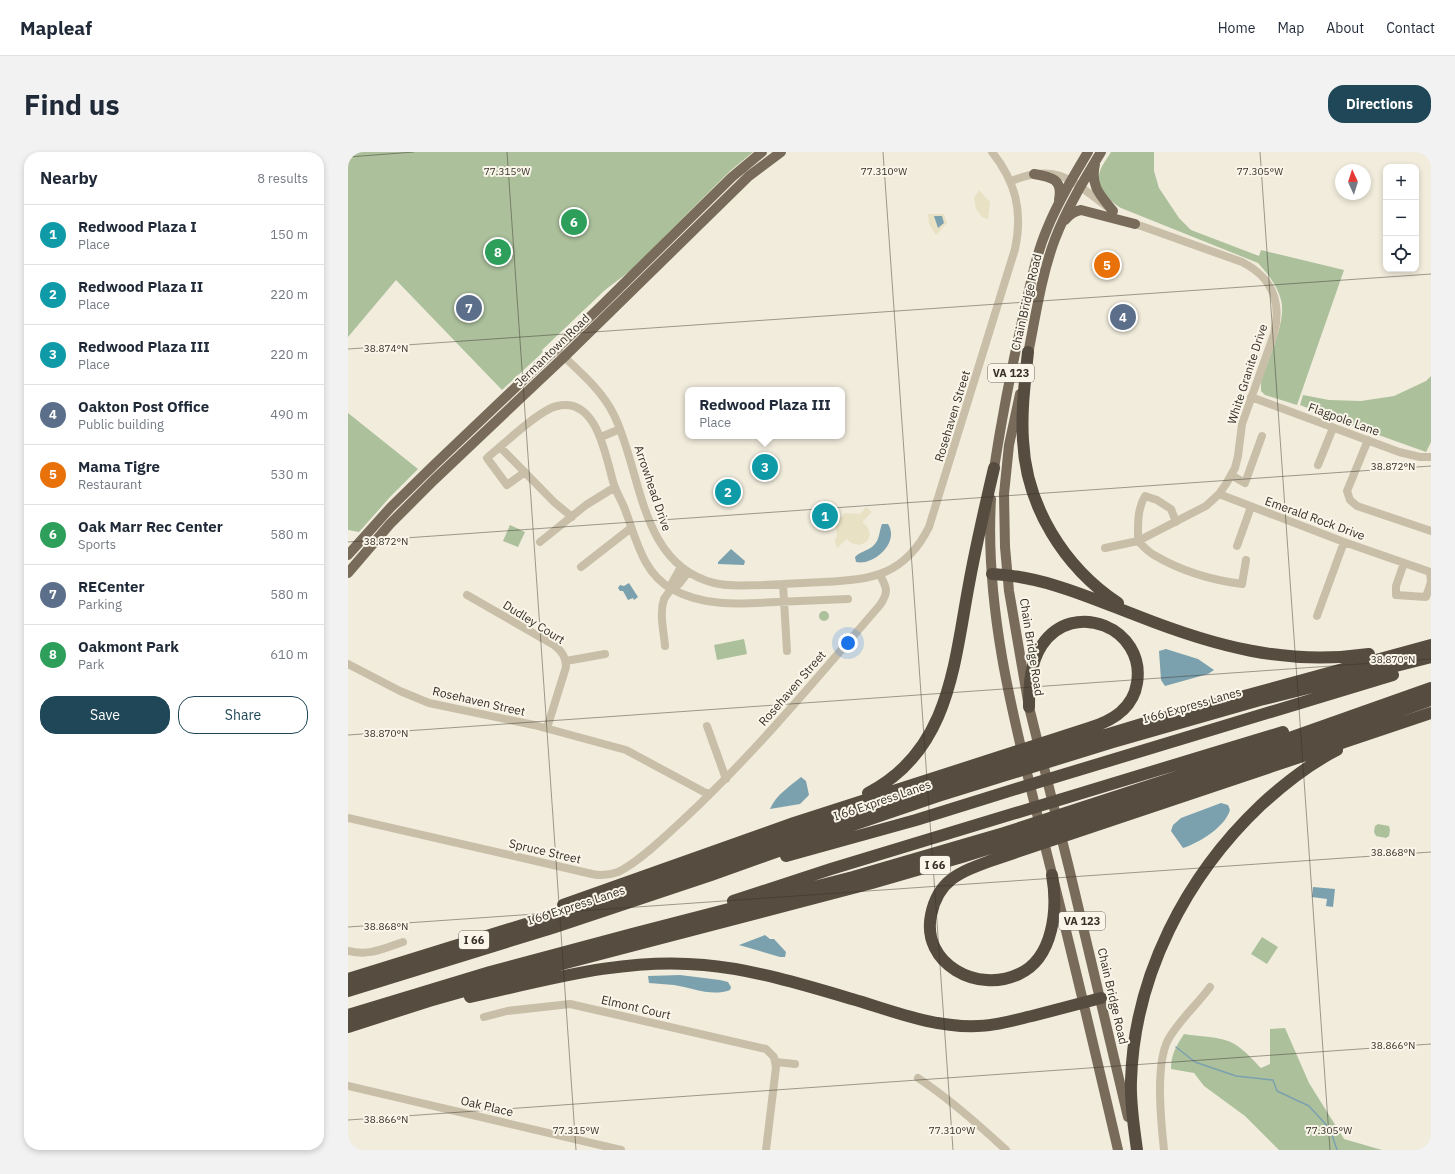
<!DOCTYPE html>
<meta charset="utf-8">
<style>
body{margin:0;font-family:"IBM Plex Sans",sans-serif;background:#f2f2f3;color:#1f2937}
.controls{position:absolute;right:12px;top:12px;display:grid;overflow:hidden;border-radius:8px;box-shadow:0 2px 6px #0003}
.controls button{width:36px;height:36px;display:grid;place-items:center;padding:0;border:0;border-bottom:1px solid #e0e1e3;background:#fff;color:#1f2937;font:20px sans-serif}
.compass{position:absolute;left:987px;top:12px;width:36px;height:36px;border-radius:50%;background:#fff;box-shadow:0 2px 6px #0003;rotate:356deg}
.you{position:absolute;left:500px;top:491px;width:14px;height:14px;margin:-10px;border:3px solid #fff;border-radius:50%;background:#1a73e8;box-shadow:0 0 0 6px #1a73e833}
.badge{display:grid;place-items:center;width:26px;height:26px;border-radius:50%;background:#1f4757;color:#fff;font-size:13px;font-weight:700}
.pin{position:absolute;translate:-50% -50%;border:2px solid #fff;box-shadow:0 1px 4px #0006}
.popup{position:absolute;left:337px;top:235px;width:160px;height:52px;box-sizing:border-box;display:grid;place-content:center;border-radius:8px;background:#fff;filter:drop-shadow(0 1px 3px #0005);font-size:13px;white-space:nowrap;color:#747a83}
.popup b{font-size:15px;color:#1f2937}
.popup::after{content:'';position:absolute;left:50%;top:100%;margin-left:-8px;border:8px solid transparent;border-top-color:#fff}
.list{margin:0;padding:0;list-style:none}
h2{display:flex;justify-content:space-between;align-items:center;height:52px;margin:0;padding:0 16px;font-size:17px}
h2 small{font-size:13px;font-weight:400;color:#747a83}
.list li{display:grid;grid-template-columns:26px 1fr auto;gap:12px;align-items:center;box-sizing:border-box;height:60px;padding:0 16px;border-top:1px solid #e0e1e3}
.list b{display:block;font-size:15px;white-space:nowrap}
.list p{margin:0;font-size:13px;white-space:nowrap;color:#747a83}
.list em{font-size:13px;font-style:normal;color:#747a83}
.actions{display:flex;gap:8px;padding:12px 16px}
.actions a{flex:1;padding:9px 0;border:1px solid #1f4757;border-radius:16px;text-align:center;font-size:14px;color:#1f4757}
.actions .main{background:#1f4757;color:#fff}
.icon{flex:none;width:22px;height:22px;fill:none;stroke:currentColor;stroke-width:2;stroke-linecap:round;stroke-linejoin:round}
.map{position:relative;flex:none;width:1083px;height:998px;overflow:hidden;border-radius:16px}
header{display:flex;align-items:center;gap:24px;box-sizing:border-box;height:56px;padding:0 20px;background:#fff;border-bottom:1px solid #e0e1e3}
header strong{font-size:19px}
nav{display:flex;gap:22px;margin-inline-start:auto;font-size:14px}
.intro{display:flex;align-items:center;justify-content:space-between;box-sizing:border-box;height:96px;padding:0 24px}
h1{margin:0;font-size:28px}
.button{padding:10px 18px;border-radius:16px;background:#1f4757;color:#fff;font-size:14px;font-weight:700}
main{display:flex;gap:24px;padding:0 24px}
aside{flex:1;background:#fff;border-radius:16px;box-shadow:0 2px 6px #0003}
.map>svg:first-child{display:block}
.green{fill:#acc09c}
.plaza{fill:#e9e1c4}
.water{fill:#7ca1ae}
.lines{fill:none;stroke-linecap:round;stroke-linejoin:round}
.stream{stroke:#7ca1ae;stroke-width:1.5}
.minor{stroke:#c9bfa8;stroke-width:8}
.major{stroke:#786b5a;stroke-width:10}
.highway{stroke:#574c40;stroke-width:12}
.ticks{fill:none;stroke:#363028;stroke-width:1;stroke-opacity:0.45}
.labels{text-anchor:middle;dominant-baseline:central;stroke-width:4;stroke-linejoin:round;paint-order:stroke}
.shield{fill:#f9f5e9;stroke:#706b62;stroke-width:1}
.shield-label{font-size:11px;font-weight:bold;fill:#363028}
.street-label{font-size:12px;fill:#363028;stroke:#f9f5e9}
.ticks-label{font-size:10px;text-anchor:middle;fill:#363028;stroke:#f9f5e9;stroke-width:4;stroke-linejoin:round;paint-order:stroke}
</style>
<header>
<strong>Mapleaf</strong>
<nav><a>Home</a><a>Map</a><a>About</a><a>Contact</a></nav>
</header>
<div class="intro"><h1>Find us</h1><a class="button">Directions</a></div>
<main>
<aside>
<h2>Nearby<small>8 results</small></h2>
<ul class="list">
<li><span class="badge" style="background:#0f9aa8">1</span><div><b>Redwood Plaza I</b><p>Place</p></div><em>150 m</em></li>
<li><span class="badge" style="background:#0f9aa8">2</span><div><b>Redwood Plaza II</b><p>Place</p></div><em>220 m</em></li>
<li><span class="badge" style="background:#0f9aa8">3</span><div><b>Redwood Plaza III</b><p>Place</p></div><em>220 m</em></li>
<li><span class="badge" style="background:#5c6f8a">4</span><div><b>Oakton Post Office</b><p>Public building</p></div><em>490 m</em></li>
<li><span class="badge" style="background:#e8710a">5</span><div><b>Mama Tigre</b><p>Restaurant</p></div><em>530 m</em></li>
<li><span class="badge" style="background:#2e9e5b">6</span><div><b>Oak Marr Rec Center</b><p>Sports</p></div><em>580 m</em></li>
<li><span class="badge" style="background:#5c6f8a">7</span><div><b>RECenter</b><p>Parking</p></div><em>580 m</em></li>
<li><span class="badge" style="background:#2e9e5b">8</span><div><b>Oakmont Park</b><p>Park</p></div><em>610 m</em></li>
</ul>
<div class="actions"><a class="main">Save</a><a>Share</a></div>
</aside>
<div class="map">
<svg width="1083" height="998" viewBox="0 0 1083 998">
<rect width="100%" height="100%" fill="#f1ecdc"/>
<path class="green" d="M0 0H405L382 19 282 119 257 138 194 198 195 200 154 238 48 128 0 185Z
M763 0H806V19L811 36 831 66 843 78 911 104 913 98 996 118 949 253 917 243 913 239V229C920 207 939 169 933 148 929 133 920 122 910 111L773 56C763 50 748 36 751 23 752 15 759 7 763 0Z
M1083 224V290L1078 300 1000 272 952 253 955 243 981 248 1013 249 1046 244 1078 229Z
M0 261 70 317 42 345 11 380 0 378Z
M162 373 177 380 170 395 155 389Z
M471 464a5 5 0 1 1 10 0a5 5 0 1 1-10 0Z
M396 487 399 502 369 508 366 493Z
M1030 672 1041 674 1042 678 1041 684 1038 686 1028 684 1026 680 1027 674Z
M914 785 930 795 919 812 903 802Z
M937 876 961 931 996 987 1034 998H931L897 964 856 934 846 921 823 917C823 903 828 894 836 882 848 884 861 884 873 887 890 890 902 905 913 916L922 912V877Z"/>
<path class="plaza" d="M631 38 642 50 640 67 634 65 628 57 626 46Z
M580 62H596L599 71 588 83 581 72Z
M518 355 524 360 514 370 519 374 522 382 520 388 518 390 512 393 503 391 499 387 489 396 487 390 486 389 489 385 487 372 497 361 512 362Z"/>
<path class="water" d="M586 64H594L596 71 590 76Z
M534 372H540C552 390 526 414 508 410L507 405C512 399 521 399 526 393 532 387 531 379 534 372Z
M383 397 397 409 396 413 370 412V410Z
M281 431 290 445 286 448 285 446 280 448 275 439H272L270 436 272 433 276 434Z
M818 497 850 507 866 518 860 522 817 534 813 528 811 499Z
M453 625 458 629 461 643 452 652 422 657C428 643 442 634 453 625Z
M873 651 880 653 882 658C877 675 851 691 835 696L823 679 825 673 833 666Z
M965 735 987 737 985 755 978 754 979 747 964 745Z
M417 783 422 787H426L438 800 437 805H432L391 793Z
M332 823 372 828 380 830 383 835 382 838C364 845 344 836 326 833 318 832 309 832 301 831L300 824Z"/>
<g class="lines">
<path class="stream" d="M828 895 847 910 888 924 925 928 929 939 961 954 982 977 989 998"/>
<path class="minor" d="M663 29C709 11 722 27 758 54
M208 197C228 217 253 236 266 263 294 320 291 412 366 431 382 435 398 433 415 433 435 432 455 431 475 430 524 428 557 423 581 375L667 97C675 60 668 30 644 0
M903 245 1051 300 1072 305H1083
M253 285 272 277
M1020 288 999 339 1002 348 1009 354 1083 379
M152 295 206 350 224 365
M970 313 985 276
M177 320 159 333 139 306C155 293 191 258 209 254 250 244 258 307 266 333 269 341 273 348 276 355 288 385 294 421 324 437 356 455 392 452 428 450 452 449 476 448 500 447
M883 323 897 331 914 284
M871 342 996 390 1082 420 1083 430
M828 370 823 357 809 348 797 344C789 357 790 374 790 389 795 394 800 400 806 403 833 419 863 428 894 432L898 408
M192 390 238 353 267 335
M889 394 903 355
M757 396 790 389 858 354 871 342 878 332 887 316 890 304 894 272 926 182C934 150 924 125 894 110L782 70
M1056 411 1048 434V443L1078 445 1083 430
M233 415 283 376
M333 415 324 431 323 437 331 432 340 420
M435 432 439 499
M119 443 206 493C214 499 218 505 218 515L199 576
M969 464 996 390
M317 494C316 480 311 462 316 447 318 444 321 440 323 437
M218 509 257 502
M0 512 52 539 81 551 186 573 278 598 356 640 362 642
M359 574 378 627
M0 666 244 722C253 724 262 723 270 720 290 711 320 682 336 667 407 601 469 526 532 453 541 440 539 436 532 423
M0 799C22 804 34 797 55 790
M136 865 159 859 222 852 418 897 426 905 428 915 418 998
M428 910 447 912
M570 926C602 947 630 972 658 998
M0 934 273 998
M816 998C813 970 807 913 820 888 831 868 849 853 862 835"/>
<path class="major" d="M747 12C742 34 752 43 765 59
M686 22C704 25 715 27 711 48
M717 68C722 62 726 59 733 58L787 72
M679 207C687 168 693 124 707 87 719 56 736 28 753 0
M672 242 661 293 656 342 657 395 661 439 681 555 721 716 780 965
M645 323C653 270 663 218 675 165 682 136 687 105 699 77 710 50 725 25 740 0
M643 347C636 467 671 587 699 702 724 801 747 899 770 998
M0 403 43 355 87 312 249 158 384 25 414 0
M0 421 42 372 86 328 216 205 401 24 433 0"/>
<path class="highway" d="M680 200C677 229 673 259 675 288 678 354 716 415 770 451
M644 422C695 424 743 446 790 464 866 494 938 514 1021 502
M520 641C602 599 606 511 621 432 628 393 637 355 646 316
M438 704 568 668 671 636 1045 523
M704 723C710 756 706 806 671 822 630 842 573 812 583 763 590 728 612 720 642 709L1083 561
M385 749 483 717 935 580
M215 753 446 671 741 576C764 569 785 557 789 531 798 476 725 446 694 493 682 511 681 534 681 555
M0 827 252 749 459 677 632 621 797 571 1083 493
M0 839 204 776 363 723 478 682 590 644 765 590 912 548 1083 505
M122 845C199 828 277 805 356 813 404 817 457 833 504 847 545 859 586 876 630 874 648 874 666 868 684 864 707 858 730 852 753 846
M0 863 142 820 284 782 505 725 656 681 859 615 1083 536
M0 875 81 849 187 819 524 731 614 705 784 652 1083 548
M789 998C786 975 782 952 783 929 786 824 838 724 913 653 936 632 961 612 989 598"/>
</g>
<path class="ticks" d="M159 0 228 998M535 0 605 998M912 0 982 998M0 5 66 0M0 197 1083 122M0 390 1083 314M0 583 1083 507M0 775 1083 700M0 968 1083 892"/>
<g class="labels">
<g class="shield">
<rect x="640" y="212" width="46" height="18" rx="3"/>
<rect x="572" y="704" width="30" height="18" rx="3"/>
<rect x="711" y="760" width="46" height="18" rx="3"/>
<rect x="111" y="779" width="30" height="18" rx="3"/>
</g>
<g class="shield-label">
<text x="663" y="221">VA 123</text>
<text x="587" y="713">I 66</text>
<text x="734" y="769">VA 123</text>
<text x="126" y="788">I 66</text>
</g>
<g class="street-label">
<text transform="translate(678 150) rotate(-77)">Chain Bridge Road</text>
<text transform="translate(204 198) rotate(-44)">Jermantown Road</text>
<text transform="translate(899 222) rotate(-72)">White Granite Drive</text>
<text transform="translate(604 264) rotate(-73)">Rosehaven Street</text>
<text transform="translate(996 267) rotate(20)">Flagpole Lane</text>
<text transform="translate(305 336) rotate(71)">Arrowhead Drive</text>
<text transform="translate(967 366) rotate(20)">Emerald Rock Drive</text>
<text transform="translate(186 470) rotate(32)">Dudley Court</text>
<text transform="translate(684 495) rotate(81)">Chain Bridge Road</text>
<text transform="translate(444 536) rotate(-49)">Rosehaven Street</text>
<text transform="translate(131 549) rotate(13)">Rosehaven Street</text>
<text transform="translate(844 553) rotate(-16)">I 66 Express Lanes</text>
<text transform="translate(534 648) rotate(-19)">I 66 Express Lanes</text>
<text transform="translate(197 699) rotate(13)">Spruce Street</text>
<text transform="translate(228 753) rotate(-18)">I 66 Express Lanes</text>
<text transform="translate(765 844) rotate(77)">Chain Bridge Road</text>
<text transform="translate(288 855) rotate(13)">Elmont Court</text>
<text transform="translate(139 954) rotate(13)">Oak Place</text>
</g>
</g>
<g class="ticks-label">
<text x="159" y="23">77.315°W</text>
<text x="536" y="23">77.310°W</text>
<text x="912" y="23">77.305°W</text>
<text x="38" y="200">38.874°N</text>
<text x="1045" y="318">38.872°N</text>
<text x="38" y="393">38.872°N</text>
<text x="1045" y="511">38.870°N</text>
<text x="38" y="585">38.870°N</text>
<text x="1045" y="704">38.868°N</text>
<text x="38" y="778">38.868°N</text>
<text x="1045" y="897">38.866°N</text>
<text x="38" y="971">38.866°N</text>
<text x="228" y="982">77.315°W</text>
<text x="604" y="982">77.310°W</text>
<text x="981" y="982">77.305°W</text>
</g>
</svg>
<div class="controls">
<button>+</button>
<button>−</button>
<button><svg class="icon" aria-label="locate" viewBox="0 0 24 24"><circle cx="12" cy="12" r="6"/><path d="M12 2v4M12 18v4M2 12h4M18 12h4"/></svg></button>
</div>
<svg class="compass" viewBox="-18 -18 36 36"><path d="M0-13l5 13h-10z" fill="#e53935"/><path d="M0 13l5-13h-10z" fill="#747a83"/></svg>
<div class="you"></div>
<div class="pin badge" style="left:477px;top:364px;background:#0f9aa8">1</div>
<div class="pin badge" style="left:380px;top:340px;background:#0f9aa8">2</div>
<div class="pin badge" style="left:417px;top:315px;background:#0f9aa8">3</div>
<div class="popup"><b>Redwood Plaza III</b>Place</div>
<div class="pin badge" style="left:775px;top:165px;background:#5c6f8a">4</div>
<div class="pin badge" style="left:759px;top:113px;background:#e8710a">5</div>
<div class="pin badge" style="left:226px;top:70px;background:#2e9e5b">6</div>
<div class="pin badge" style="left:121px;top:156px;background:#5c6f8a">7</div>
<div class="pin badge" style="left:150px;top:100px;background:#2e9e5b">8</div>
</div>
</main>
